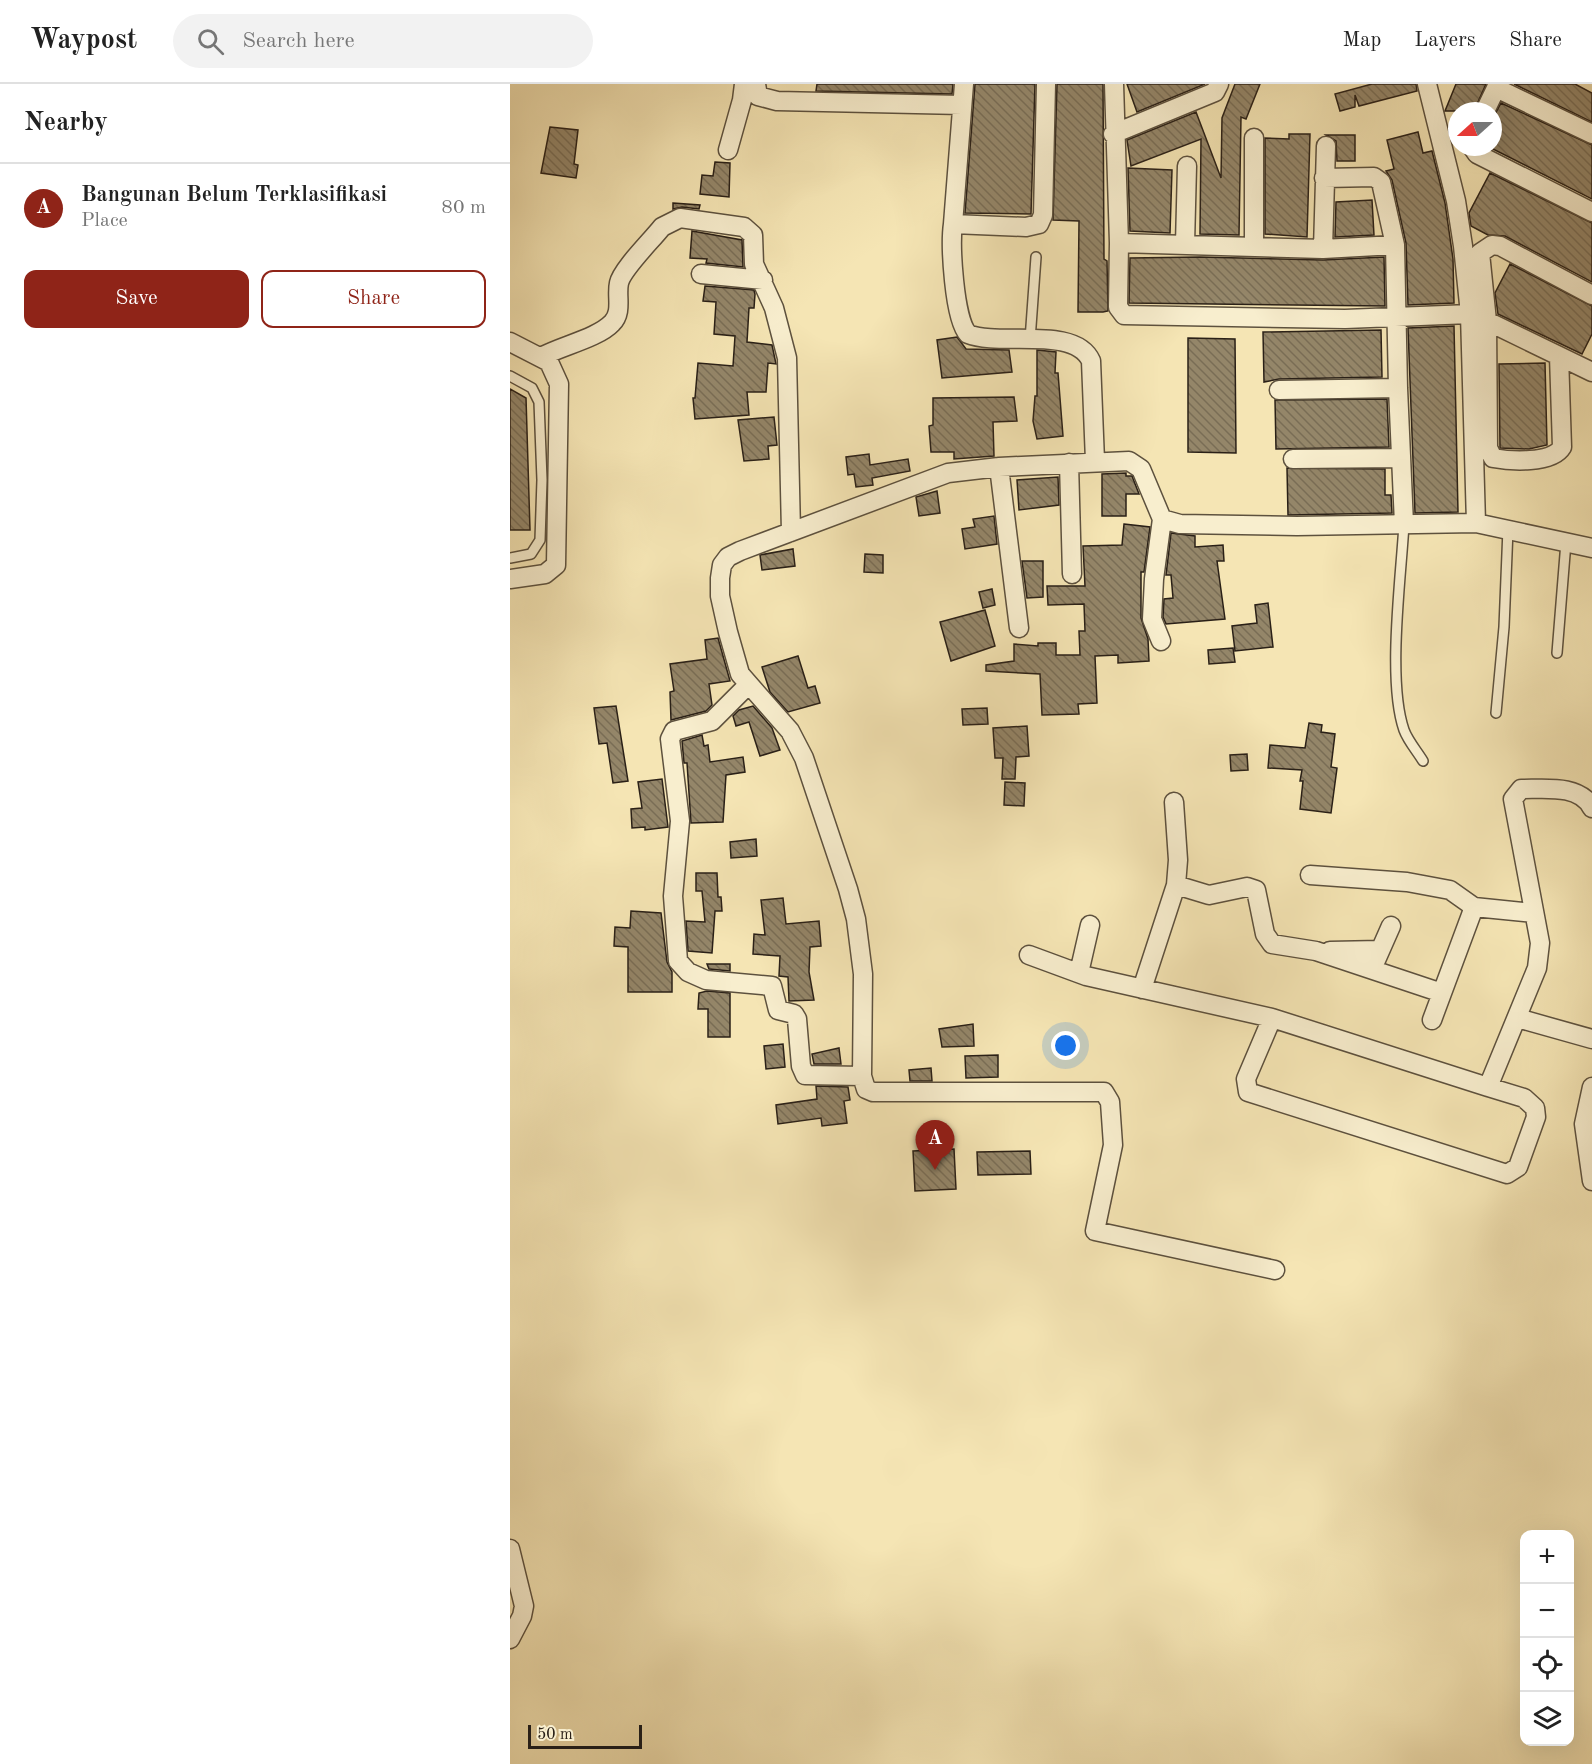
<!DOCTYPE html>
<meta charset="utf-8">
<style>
body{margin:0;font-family:"Old Standard TT",serif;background:#f2f2f2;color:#222}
.controls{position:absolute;right:18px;bottom:18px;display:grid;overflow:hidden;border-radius:12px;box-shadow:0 6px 24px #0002}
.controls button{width:54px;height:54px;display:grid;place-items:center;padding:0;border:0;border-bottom:2px solid #e0e0e0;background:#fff;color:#222;font:30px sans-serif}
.compass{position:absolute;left:938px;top:18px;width:54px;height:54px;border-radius:50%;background:#fff;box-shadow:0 6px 24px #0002;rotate:249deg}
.scale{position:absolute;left:18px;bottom:15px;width:114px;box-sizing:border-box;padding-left:6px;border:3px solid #2a2017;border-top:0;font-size:16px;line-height:21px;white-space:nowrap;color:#2a2017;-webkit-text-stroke:4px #f8eece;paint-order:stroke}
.you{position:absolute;left:556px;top:962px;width:21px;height:21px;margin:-15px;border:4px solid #fff;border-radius:50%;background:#1a73e8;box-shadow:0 0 0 9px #1a73e833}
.badge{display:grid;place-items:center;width:39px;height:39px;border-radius:50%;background:#8f2418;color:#fff;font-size:20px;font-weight:700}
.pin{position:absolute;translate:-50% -50px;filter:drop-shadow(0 2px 3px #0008)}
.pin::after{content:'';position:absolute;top:32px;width:21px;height:18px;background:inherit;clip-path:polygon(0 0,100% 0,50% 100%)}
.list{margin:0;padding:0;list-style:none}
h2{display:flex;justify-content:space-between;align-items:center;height:78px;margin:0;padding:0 24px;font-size:26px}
h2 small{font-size:20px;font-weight:400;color:#767676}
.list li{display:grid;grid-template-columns:39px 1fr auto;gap:18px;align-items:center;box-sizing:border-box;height:90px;padding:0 24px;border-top:2px solid #e0e0e0}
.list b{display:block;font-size:22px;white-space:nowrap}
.list p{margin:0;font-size:20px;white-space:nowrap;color:#767676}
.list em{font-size:20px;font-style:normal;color:#767676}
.actions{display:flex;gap:12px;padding:18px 24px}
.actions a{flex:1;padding:14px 0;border:2px solid #8f2418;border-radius:12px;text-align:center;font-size:21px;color:#8f2418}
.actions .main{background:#8f2418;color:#fff}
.icon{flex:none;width:33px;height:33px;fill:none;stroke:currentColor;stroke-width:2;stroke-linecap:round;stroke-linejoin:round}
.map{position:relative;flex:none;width:1082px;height:1680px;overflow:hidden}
header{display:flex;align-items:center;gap:36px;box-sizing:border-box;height:84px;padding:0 30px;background:#fff;border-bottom:2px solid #e0e0e0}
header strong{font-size:28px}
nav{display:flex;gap:33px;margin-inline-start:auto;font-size:21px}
.search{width:420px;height:54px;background:#f2f2f2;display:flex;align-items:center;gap:15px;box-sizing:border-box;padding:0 21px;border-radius:33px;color:#767676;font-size:22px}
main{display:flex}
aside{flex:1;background:#fff}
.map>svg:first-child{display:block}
.building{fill:url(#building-back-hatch);stroke:#2a2017;stroke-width:1.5}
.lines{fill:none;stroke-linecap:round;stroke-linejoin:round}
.lane-casing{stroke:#5d513e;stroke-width:12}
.street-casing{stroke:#5d513e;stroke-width:21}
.lane{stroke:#f8eece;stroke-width:9}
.street{stroke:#f8eece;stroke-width:18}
</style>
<header>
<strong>Waypost</strong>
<div class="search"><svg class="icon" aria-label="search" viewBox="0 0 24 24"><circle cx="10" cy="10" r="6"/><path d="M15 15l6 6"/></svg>Search here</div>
<nav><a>Map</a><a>Layers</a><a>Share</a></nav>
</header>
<main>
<aside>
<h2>Nearby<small></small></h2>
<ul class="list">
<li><span class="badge">A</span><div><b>Bangunan Belum Terklasifikasi</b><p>Place</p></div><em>80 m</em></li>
</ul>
<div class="actions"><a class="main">Save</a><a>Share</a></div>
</aside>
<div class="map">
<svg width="1082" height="1680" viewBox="0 0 1082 1680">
<defs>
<pattern id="building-back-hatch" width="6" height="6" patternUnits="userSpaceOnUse" patternTransform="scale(1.5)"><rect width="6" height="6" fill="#948669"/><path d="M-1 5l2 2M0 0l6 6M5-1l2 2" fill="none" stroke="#796d55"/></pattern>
</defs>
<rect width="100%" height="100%" fill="#f5e5b4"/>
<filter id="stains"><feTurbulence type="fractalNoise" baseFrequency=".00333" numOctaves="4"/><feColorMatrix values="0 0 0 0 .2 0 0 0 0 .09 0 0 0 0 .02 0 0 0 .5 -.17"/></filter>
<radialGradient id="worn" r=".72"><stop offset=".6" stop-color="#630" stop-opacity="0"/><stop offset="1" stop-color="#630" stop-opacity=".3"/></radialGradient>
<path class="building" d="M307 0H443L442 10 306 7Z
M465 0H525L521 130 455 129Z
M547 0H593L594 175 597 177 598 227 593 228H568L569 137 543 136Z
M617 0H695L627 28Z
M725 0H750L736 35 731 33 729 151 690 150 691 55 621 82 617 56 686 28 711 94 712 34Z
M862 0H906L907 7 849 22 845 11V23L830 27 825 10Z
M946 0H976L964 27H935Z
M1004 0H1065L1082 9V38Z
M991 19 1082 61V115L983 65V34Z
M40 43 68 46 64 80 68 81 66 94 31 89Z
M908 48 913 69 922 67 935 119 943 175 944 219 898 221 896 159 882 96 876 87 884 85 877 56Z
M779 50H800L797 153 755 150V54L779 55Z
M816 51H845V77H827L826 57Z
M205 78 220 79 219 113 190 110 192 91 203 92Z
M618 84 662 86 660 149 620 147Z
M980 89 1082 139V198L995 152 978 151 961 142 959 129Z
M862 116 864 151 825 153 826 118Z
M163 119 190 121 189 125 172 123 163 125Z
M182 147 232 156 233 183 196 179 197 175 180 174Z
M690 173 813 176 874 173 875 222 619 219 620 174Z
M1000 180 1082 222V250L1072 270 988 230 985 209Z
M195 202 244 206 245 210 244 224H239L237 258 262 261 266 280 258 279 256 308H237L239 331 185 335 183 314H185L188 279 223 282 225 252 204 250 206 218 193 217Z
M944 242 948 428 905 429 898 244Z
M871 246 872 293 769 295 754 298 753 248Z
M447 253 456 265 499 266 502 288 432 294 427 256Z
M678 254 725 255 726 369 678 368Z
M527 266 546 268 545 289H548L553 352 527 355 523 337 525 312H527Z
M1035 279 1037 361 1019 365 990 364 989 280Z
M0 305 16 314 20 446H0Z
M504 313 507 337 483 338 484 372 444 375V368H421L419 342 423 341V314Z
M877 315 879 363 766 365 765 316Z
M264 333 267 361 258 362 259 375 234 377 228 336Z
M359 370 360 381 398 375 400 387 362 394 363 401 346 403 344 390 338 391 336 373Z
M777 384 875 385V411H881L882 429 778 431Z
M616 389V392H622L629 410H616V432H592V390Z
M548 393 549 421 509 426 507 396Z
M427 407 430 429 409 432 406 413Z
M484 432 487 460 455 465 452 445 465 443 463 435Z
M614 440 640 443 634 488H631V534L638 555 639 577 608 579V571L585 572 587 619 568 620 569 630 532 631 530 590 476 587V581L504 577V560L528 562V559H546V571H570L569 547H575L574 520 538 521 537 502H575L573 462 612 461Z
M661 449 685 452V463L713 461 714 477H707L715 535 656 540 653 533 654 515 663 514 661 491H656Z
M283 465 285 482 252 486 250 471Z
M355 470 373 471V489L354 488Z
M512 477H533V513L517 514Z
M482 505 485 521 473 524 469 508Z
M758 519 763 563 725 567 722 542 747 539 745 521Z
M475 526 485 562 441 577 430 538Z
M208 554 220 597 199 600 202 621 196 627 161 636 160 608 164 607 160 580 197 575 195 556Z
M723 564 725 578 699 580 698 566Z
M288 572 298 604 305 602 310 619 278 628 260 608 252 583Z
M106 622 118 697 103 699 97 659 89 660 84 624Z
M243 622 262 644 270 666 250 672 239 638 226 642 223 632 229 626Z
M477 624 478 640 453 641 452 625Z
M799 639 812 641 811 648 825 650 821 683 827 684 821 729 790 725 793 697H790L792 686 758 684 760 661 795 664Z
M517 642 519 672 506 673 505 695H492L493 674H485L483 644Z
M192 651 194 662 198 661 200 678 233 673 235 688 216 691 213 738 181 739 177 679H174L172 657Z
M737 670 738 686 721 687 720 671Z
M152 695 158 743 135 746V743L122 744 121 725 132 724 128 698Z
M495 698 515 699 514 722 494 721Z
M246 755 247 772 221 774 220 758Z
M186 789H207L208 813H211L212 827H205L202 869 178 867 176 837 195 838 192 807H186Z
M273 814 276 840 309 837 311 862 300 863 299 888 304 916 279 917 278 893 269 892 270 872 243 870 244 850 255 851 251 816Z
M121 827 151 829 157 878 162 888V908H118V863L104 862 105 843 120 844Z
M197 880H220V887L199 885Z
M197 907 220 909V953H198V925H188L189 909Z
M463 940 464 962 432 963 429 945Z
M273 960 275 983 256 985 254 962Z
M329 964 331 980H304L302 970Z
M488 971V993L456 994 455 972Z
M421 984 422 997H400L399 986Z
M306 1002 338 1003 340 1016 334 1017 337 1039 312 1042 311 1034 268 1040 266 1021 307 1015Z
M444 1065 446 1105 405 1107 403 1067Z
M520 1067 521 1090 468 1091 467 1068Z"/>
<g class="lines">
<g class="lane-casing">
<path id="lane" d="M520 256 526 173
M0 292 22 304 29 318 32 396 30 456 21 470 0 474
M894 440C891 494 877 597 894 646 898 657 907 667 913 677
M1047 569 1056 458
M986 629 994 543 998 445"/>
</g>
<g class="street-casing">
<path id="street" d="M246 0 248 12 267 17 452 21
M454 0 443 140 516 143 529 140 533 131 536 0
M604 0 609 159 608 223 614 231 835 235 960 230
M986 4 1082 50
M975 27 988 0
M603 50 705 8 709 0
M962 63 967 70 1082 128
M218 66 232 16 234 0
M814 94 864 93 871 98 885 161 888 304 894 440
M443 140C440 161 444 235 458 250 490 263 565 241 581 277L585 377
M609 159 813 165 885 161
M675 160 677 82
M744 163V54
M813 165 816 62
M191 190 253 196
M977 237 1082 288
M0 258 39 278 49 300 46 481 35 490 0 495
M1049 272 1052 363C1042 380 1000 377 983 374L978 364 977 237 970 169 982 161 990 162 1082 211
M31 273C51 262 88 254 102 239 113 228 106 212 109 199 112 185 142 156 152 143L170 134 234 143 243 151 244 180 264 224 277 274 281 448
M769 306 888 304
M783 375 891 374
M559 379 562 490
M489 383 509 544
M966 439 1082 464
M651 557 642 535 644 495 652 435
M238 601 202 637 164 647 160 655 170 737 163 812 168 877 178 888 196 896 262 902 268 926 284 930 287 935 291 982 295 991 352 992
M800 791 897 798 940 806 964 823
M666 801 699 811 737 803 746 806 755 850 762 860 806 867 932 909
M820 867 870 866
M519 871 576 892 762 934
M866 876 881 842
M569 889 580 841
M632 905 666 801 668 776 664 718
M1007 934 1082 955
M922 936 964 823 1024 829
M978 1003 1014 1014 1025 1024 1026 1033 1008 1083 997 1090 738 1008 736 995 762 934 978 1003 1027 884 1030 859 1003 715 1011 705C1035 705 1070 700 1082 724
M1082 1003 1074 1040 1082 1097
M765 1186 585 1147 603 1061 600 1018 594 1008H363L356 1005 352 992 353 890 346 835 338 805 294 674 280 647 230 590 218 548 210 512V494L212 481 218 473 230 467 438 389 489 383 619 377 631 385 652 435 670 440 787 442 966 439 960 230 953 162 946 117 917 0
M0 1465 14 1522 12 1532 0 1555"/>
</g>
<use href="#lane" class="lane"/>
<use href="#street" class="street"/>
</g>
<rect width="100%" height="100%" filter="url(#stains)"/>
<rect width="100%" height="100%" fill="url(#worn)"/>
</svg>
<div class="controls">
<button>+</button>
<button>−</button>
<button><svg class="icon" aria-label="locate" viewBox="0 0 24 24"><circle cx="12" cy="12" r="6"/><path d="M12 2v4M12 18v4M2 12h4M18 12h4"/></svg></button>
<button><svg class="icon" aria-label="layers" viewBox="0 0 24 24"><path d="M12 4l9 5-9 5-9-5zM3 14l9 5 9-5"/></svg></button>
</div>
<svg class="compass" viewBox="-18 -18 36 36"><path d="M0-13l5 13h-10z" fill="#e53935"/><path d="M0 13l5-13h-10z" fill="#767676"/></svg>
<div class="scale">50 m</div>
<div class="you"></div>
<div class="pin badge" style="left:425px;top:1086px">A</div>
</div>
</main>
